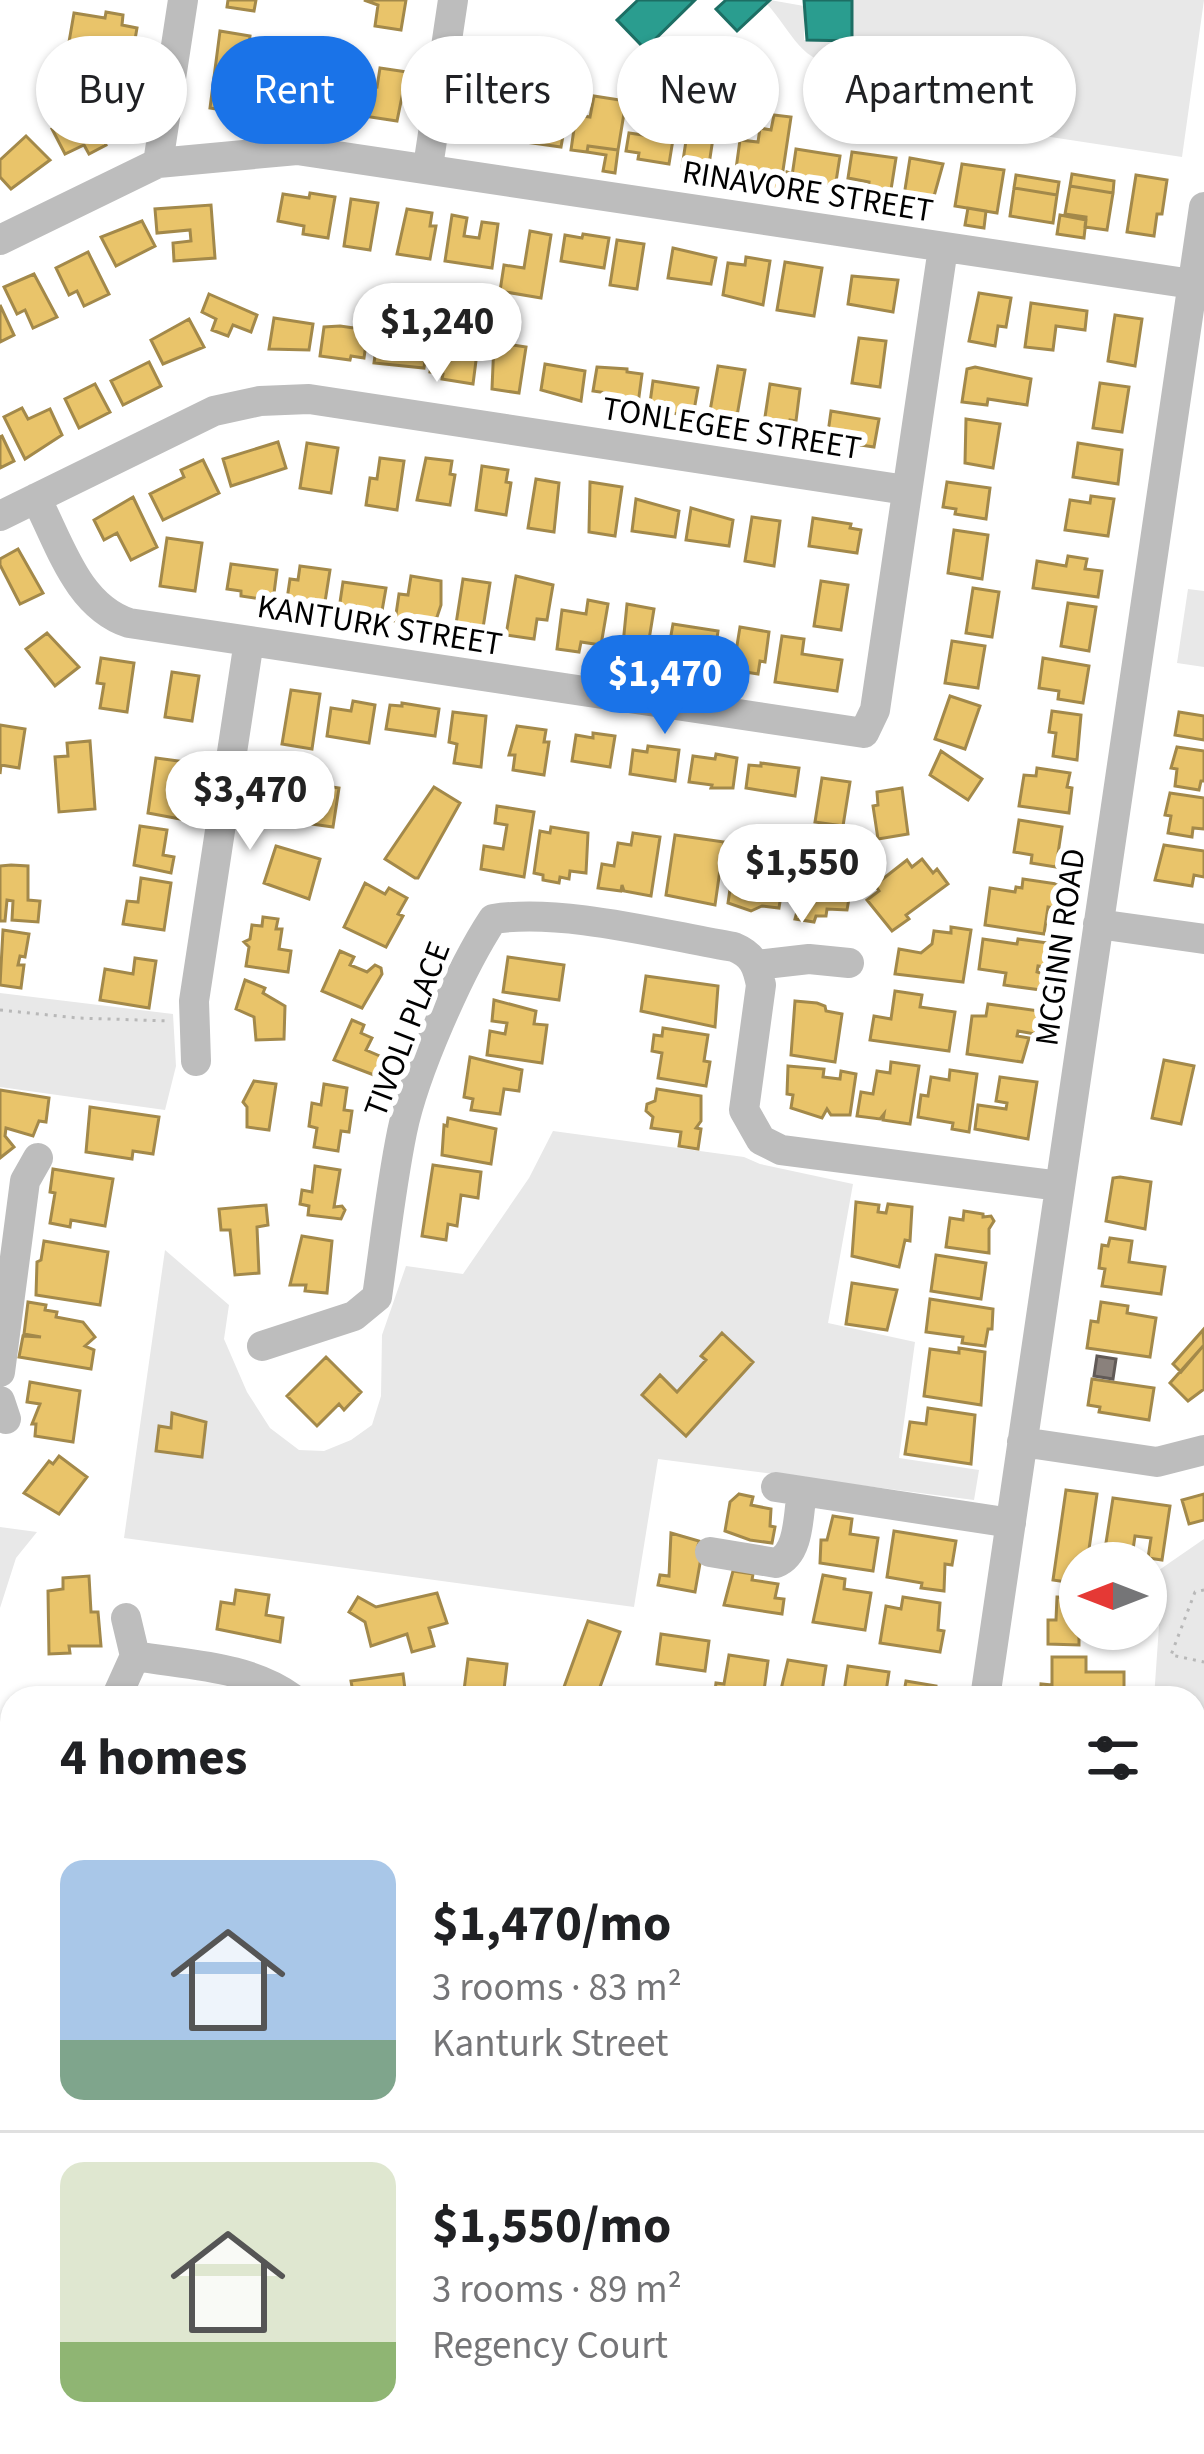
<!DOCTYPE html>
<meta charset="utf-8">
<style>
:root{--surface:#fff;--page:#f2f2f2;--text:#202124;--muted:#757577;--line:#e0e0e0;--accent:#1a73e8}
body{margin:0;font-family:"Source Sans 3",sans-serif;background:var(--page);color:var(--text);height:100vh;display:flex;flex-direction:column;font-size:45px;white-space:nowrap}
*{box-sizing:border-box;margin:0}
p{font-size:39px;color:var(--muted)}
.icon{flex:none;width:66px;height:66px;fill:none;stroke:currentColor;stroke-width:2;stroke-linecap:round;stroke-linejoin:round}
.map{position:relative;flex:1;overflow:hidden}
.drawer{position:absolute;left:0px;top:1686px;width:1206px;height:768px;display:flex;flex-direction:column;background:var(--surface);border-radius:36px 36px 0 0;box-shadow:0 3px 9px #0004}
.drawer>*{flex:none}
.guide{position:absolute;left:36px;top:36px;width:1134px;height:108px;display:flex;gap:24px}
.needle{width:78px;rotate:270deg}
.fabs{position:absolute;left:1059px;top:1542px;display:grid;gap:24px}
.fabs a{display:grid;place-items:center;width:108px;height:108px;border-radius:50%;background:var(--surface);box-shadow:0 3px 9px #0004;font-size:60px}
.price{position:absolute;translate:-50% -102px;padding:0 27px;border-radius:42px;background:#fff;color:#222;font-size:39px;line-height:78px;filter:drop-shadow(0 3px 6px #0008)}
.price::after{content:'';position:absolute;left:50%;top:72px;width:36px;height:27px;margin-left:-18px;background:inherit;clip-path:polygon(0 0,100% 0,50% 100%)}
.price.current{background:var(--accent);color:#fff}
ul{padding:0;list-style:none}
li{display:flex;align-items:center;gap:36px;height:300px;padding:0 60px}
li+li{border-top:3px solid var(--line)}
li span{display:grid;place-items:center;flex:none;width:336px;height:240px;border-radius:24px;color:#555}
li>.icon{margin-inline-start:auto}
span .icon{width:144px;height:144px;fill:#fffc;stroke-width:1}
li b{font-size:51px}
h2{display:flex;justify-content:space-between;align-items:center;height:144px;padding:0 60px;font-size:51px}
.chip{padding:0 42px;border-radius:54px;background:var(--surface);box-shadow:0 3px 9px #0004;font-size:42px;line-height:108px}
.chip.current{background:var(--accent);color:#fff}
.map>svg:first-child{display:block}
.green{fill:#e8e8e8}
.homes{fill:#e9c46a;stroke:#a3894a;stroke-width:3}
.schools{fill:#2a9d8f;stroke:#1d6e64;stroke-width:3}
.industry{fill:#8a817c;stroke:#615a57;stroke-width:3}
.building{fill:#dcdcdc;stroke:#c4c4c4;stroke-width:3}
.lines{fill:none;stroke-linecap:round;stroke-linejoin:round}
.path{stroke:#b8b8b8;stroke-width:3;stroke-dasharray:3 6;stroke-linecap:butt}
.minor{stroke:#bdbdbd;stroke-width:30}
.labels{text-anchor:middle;stroke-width:12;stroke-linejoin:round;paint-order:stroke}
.street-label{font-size:33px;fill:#000;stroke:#fff}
</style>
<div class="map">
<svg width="1204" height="2454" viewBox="0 0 1204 2454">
<rect width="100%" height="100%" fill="#fff"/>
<path class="green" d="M770 0 804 6V40L851 41 852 0H1204L1182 157 898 114C889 73 870 91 847 65 800 66 794 33 766 3Z
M1188 589 1204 591V667L1177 663Z
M0 993 173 1014 176 1066 165 1110 0 1087Z
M553 1131 744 1157 760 1164 853 1184 828 1323 915 1342 899 1458 979 1470 974 1500 658 1459 634 1607 124 1538 165 1250 229 1305 224 1339 247 1392 270 1428 299 1450 324 1451 351 1440 372 1425 381 1396 382 1335 406 1266 463 1274 529 1178Z
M0 1527 37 1532 16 1558 0 1608Z
M1204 1539V1917L1194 1906V1698H1154L1159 1626 1146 1579Z
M2 2042 12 2043V2442H849L852 2454H0Z"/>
<path class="homes" d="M228 0H256L254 11 227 7Z
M364 0H406L401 30 375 26 378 5Z
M106 12 123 15 122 25 137 28 133 51 69 42 74 13 105 18Z
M220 31 250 36 241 113 210 108Z
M91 53 131 59 124 103 97 99 100 81 87 79Z
M269 63 301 67 295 111 254 105 258 79 267 80Z
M314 67 331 70 330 80 352 84 348 114 308 108Z
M380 68 407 72 397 121 364 116 369 86 377 87Z
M483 77 511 82 510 91 482 87Z
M479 86 512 91 504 141 472 136Z
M594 96 626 101 618 150 588 146 587 152 571 150 576 115 590 117Z
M526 100 544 103 542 116 524 113Z
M691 108 717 112 708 171 682 167Z
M90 111 106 145 89 154 84 145 65 154 52 129Z
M522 113 566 119 561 147 518 141Z
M774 115 791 117 782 177 736 169 740 140 758 142 760 128 771 130Z
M646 116 676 121 669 164 638 159 639 153 626 151 629 133 643 135Z
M26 136 50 160 11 189 0 177V160Z
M588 146 618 150 615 173 603 171 606 155 587 152Z
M796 149 840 156 835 188 792 176Z
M852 152 896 158 890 196 868 192 869 182 848 178Z
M910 158 943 164 931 207 903 202Z
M962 164 1004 170 997 213 955 206Z
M787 172 805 178 803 194 784 191Z
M1072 174 1114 181 1113 193 1070 186Z
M769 175 786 177 783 195 766 192Z
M1016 175 1059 182 1057 195 1014 188Z
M1136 175 1167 180 1162 214H1157L1154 236 1127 232Z
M1070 186 1113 193 1107 230 1085 227 1086 217 1065 214Z
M1014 188 1057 195 1053 223 1010 216Z
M310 193 335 197 328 238 303 234 304 226 278 221 283 194 309 198Z
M351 199 378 203 370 250 344 246Z
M211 205 215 258 174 261 173 243 191 241 190 230 157 233 155 209Z
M968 208 986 211 984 228 965 225Z
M407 209 432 213 430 226H436L430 259 397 254Z
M452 215 467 218 464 236 479 238 482 222 498 224 492 268 445 261Z
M1060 215 1086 220 1084 238 1057 234Z
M142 221 155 246 116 266 101 237Z
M530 231 551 235 541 298 500 291 504 265 524 268Z
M583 234 609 238 604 268 561 261 565 235 582 238Z
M617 240 644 244 637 289 610 285Z
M673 248 716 258 711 284 668 278Z
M88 252 109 294 84 306 77 291 69 295 56 268Z
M746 257 770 261 763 305 723 295 728 263 745 265Z
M785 262 822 268 814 316 777 310Z
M34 274 57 317 33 328 25 310 17 314 4 287Z
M852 276 898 280 893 312 848 304Z
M979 293 1011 298 1006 327 998 326 995 346 969 341Z
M209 294 257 315 251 332 233 325 228 336 212 330 216 319 202 312Z
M1031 303 1087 311 1085 330 1056 326 1053 350 1025 347Z
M0 305 14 335 0 342Z
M1115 315 1142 319 1135 366 1108 361Z
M274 318 313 324 309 350 269 349Z
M189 319 204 347 163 364 151 340Z
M340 326 368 330 364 358 351 356 350 360 320 356 324 327Z
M378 334 423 341 427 345 424 368 374 363Z
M859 338 886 341 880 387 852 383Z
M494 342 526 347 519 393 492 389Z
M434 347 477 353 473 384 442 379 443 374 430 372Z
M149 362 161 386 123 405 111 381Z
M545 364 585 371 581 401 541 390Z
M718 366 745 370 737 416 710 411Z
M597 367 627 369V372L642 374 638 404 606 399 607 393 593 391Z
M975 367 1031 379 1027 405 988 399 987 405 962 402 967 369Z
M653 381 698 388 693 416 649 410Z
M1100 383 1129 387 1122 432 1093 428Z
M95 384 110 412 79 428 65 399Z
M770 384 800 389 796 421 790 420 788 433 763 430Z
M22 408 28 419 50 409 62 435 25 459 4 417Z
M831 411 879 419 874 447 827 440Z
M966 419 1000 424 993 468 965 463Z
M2 436 14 461 0 468V437Z
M278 442 286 468 231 486 223 459Z
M307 443 338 448 331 493 300 488Z
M1078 443 1122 450 1118 484 1073 477Z
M380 458 404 461 397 510 366 505 370 478 377 479Z
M426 458 452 461 450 474 455 475 450 505 417 500Z
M203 460 219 493 163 520 150 494 184 477 181 470Z
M482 466 508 470 506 482 511 483 506 515 476 510Z
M536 479 559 483 554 532 528 528Z
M590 482 622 487 615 536 589 532Z
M947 482 990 488 986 519 955 514 956 509 943 507Z
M1091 496 1114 499 1108 536 1065 530 1070 500 1090 503Z
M133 497 157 547 131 560 117 533 104 540 94 520Z
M636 499 679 511 675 537 632 531Z
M691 508 733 520 729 546 686 540Z
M752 517 780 521 774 566 745 561Z
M813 518 851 524 850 528 861 530 857 553 809 546Z
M954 530 988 535 982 579 948 573Z
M167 538 202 543 195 591 160 586Z
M18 549 43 593 20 604 0 565V559Z
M1068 556 1087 559 1085 569 1102 571 1098 597 1033 588 1037 561 1066 566Z
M231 564 277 570 273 601 241 596V591L227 589Z
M300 566 330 570 325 602 320 601 318 613 286 606 290 579 298 580Z
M411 576 441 581V605L434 626 395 621 399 594 408 595Z
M516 576 553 585 547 620 537 619 534 639 506 635Z
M463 579 490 583 483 628 456 624Z
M821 581 848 585 841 630 814 626Z
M343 582 386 588 382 611 339 609Z
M973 588 999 592 992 637 966 633Z
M588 600 608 604 601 645 581 642 579 652 557 649 562 610 586 614Z
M1068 603 1096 607 1089 651 1061 646Z
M627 604 654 609 646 658 622 654Z
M673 624 718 631 714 659 668 652Z
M740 627 769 632 765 662 760 661 758 674 733 670Z
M47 633 79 667 55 686 26 649Z
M782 636 804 639 802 654 842 660 837 691 775 682Z
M952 641 985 646 978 688 945 683Z
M101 658 134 663 127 712 100 708 104 684 97 683Z
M1043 658 1089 666 1083 703 1058 699 1059 691 1039 688Z
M172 672 199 676 192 721 165 717Z
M291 690 320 694 312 749 282 744Z
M950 696 980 706 965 749 935 739Z
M353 701 375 705 369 743 327 736 331 708 351 711Z
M402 703 439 709 435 736 386 729 390 705 402 706Z
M1052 711 1081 715 1077 760 1053 756 1056 733 1049 732Z
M453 712 486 716 481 767 454 763 457 744 449 742Z
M1179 712 1204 716V740L1175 735Z
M0 725 25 729 19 768 1 765 0 774Z
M517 726 546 730 544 742H549L544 775 513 770 515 755H509Z
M593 733 615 736 610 767 572 761 576 735 593 738Z
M90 741 95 809 59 812 55 757 68 756 67 743Z
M648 746 679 750 675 781 630 774 633 750 647 752Z
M1177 747 1204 751V781H1201L1199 790 1175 786 1177 769 1171 768Z
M941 751 982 779 968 800 930 775Z
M716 754 737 758 733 788H711L712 785 689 782 693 756 715 759Z
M156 758 186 762 180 819 148 813Z
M761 763 799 768 795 796 746 788 749 765 761 766Z
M1037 768 1070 773 1067 787 1072 788 1069 813 1019 806 1024 775 1036 776Z
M822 778 850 782 843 826 815 822Z
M278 779 339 788 333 827 269 818 272 798H267L276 790Z
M434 787 460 803 418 878H415L385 859Z
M902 788 908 834 878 839 873 806 878 805 877 792Z
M1170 793 1204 798V829L1193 828 1192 837 1168 833 1171 816 1165 815Z
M497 806 534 812 524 877 481 869 484 846 503 849 507 825 495 823Z
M1019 820 1062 827 1056 867 1031 863 1032 855 1014 852Z
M140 826 167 830 163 855 174 857 171 873 134 865Z
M551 827 588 833 586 873 570 871 569 879 560 877 559 883 543 880V875L534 873 540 831 550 833Z
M633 833 660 837 651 896 624 891 622 885 621 891 598 888 602 864 614 866 618 843 631 845Z
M675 835 724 842 715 905 666 895Z
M1164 845 1204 851V877L1194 875 1192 886 1155 880Z
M276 846 320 859 309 899 264 883Z
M822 848 857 853 847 910 827 909 826 916H816L814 922 795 919 804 885 816 887Z
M745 857 786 863 779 908 762 906 751 911 728 903 734 862 744 863Z
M922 859 933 873 937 869 948 884 906 915 909 919 892 931 867 900 879 891 875 885 907 860 912 867Z
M11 865 28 866V900L40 901 38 922 12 920 13 901 7 900 5 921H0V866Z
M141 878 171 883 164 930 123 924 127 901 138 902Z
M1023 879 1057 884 1054 908 1048 907 1044 934 985 925 990 888 1015 892 1016 887 1022 888Z
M365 883 385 894 389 888 407 898 398 914 403 916 386 947 344 927Z
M263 917 278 919 276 929H282L279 949 291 951 288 972 246 966 249 947 244 942 250 939 252 925 262 926Z
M951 927 971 930 963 982 895 974 899 949 921 953 932 944 934 931 951 933Z
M3 930 29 934 25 957 20 956 18 965H24L21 988 0 985Z
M983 939 1017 944 1018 939 1048 943 1045 967 1038 966 1037 972 1044 974 1041 990 1004 985 1006 973 979 969Z
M340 951 354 957 350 965 367 972 375 965 381 968 382 974 362 1008 322 991Z
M508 957 564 965 559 1000 503 992Z
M135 958 156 961 149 1008 100 1000 105 969 133 974Z
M646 976 718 986 715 1027 641 1011Z
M245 980 265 988 263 993 285 1006 284 1039 256 1040 254 1017 236 1009Z
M895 991 922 995 920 1007 955 1012 949 1051 870 1040 874 1016 891 1019Z
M494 1000 536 1011 534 1024 547 1025 542 1063 487 1055 490 1031 505 1034 507 1023 492 1021Z
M795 1001 817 1003 825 1006 826 1011 842 1014 835 1062 791 1055Z
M988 1004 1039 1011 1035 1034 1018 1031 1017 1036 1029 1038 1022 1062 967 1054 972 1016H986Z
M352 1020 364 1025 361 1033 372 1038 366 1050 382 1057 374 1075 334 1060Z
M663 1028 708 1035 704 1061 710 1062 706 1086 658 1078 662 1053 652 1051 654 1035 662 1036Z
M470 1057 522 1070 519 1091 504 1089 500 1114 471 1110 473 1099 464 1097Z
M1164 1060 1194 1066 1181 1124 1152 1118Z
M891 1062 919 1066 910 1124 883 1120 884 1114 880 1119 857 1116 861 1092 873 1094 877 1071 890 1073Z
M788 1066 824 1069 823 1077 840 1079 841 1071 856 1074 850 1115H831L827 1109 822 1118 791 1108 793 1095 787 1094Z
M950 1070 977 1074 969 1132 952 1129 953 1123 918 1117 921 1095 928 1096 931 1077 949 1080Z
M1000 1077 1037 1082 1028 1139 975 1129 978 1105 1006 1109 1007 1103 996 1101Z
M254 1081 276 1084 269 1130 247 1127V1107L243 1102Z
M324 1084 347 1088 344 1110 352 1111 349 1132 341 1131 338 1151 314 1147 317 1128 309 1126 312 1103 321 1105Z
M657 1089 701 1096V1121L696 1128 701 1129 698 1149 679 1146 681 1132 651 1128 653 1117 646 1111 647 1104 655 1101Z
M0 1090 49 1098 46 1122 39 1121 33 1136 6 1128 5 1136 14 1147 0 1158Z
M90 1107 159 1117 153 1154 133 1151 132 1159 86 1152Z
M448 1118 496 1129 491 1164 442 1155 444 1125 447 1126Z
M433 1165 481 1172 478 1198 461 1195 457 1226 448 1224 446 1240 422 1236Z
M315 1166 340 1170 334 1207 342 1206 345 1210 341 1219 308 1215 309 1206 300 1204 302 1190 312 1192Z
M53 1169 113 1179 105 1226 71 1220 70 1227 50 1223 55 1193 50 1192Z
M1120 1177 1151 1182 1145 1229 1106 1221 1113 1178Z
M856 1202 879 1205 878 1212 886 1213 888 1204 912 1207 910 1241 905 1240 899 1267 852 1256Z
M266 1205 268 1225 257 1227 259 1273 235 1275 230 1230H221L219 1209Z
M964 1211 983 1214V1217L991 1216 994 1221 989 1229V1253L946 1247 950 1218 963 1220Z
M302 1236 332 1241 327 1293 305 1291 306 1285H290Z
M1110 1238 1132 1241 1129 1262 1165 1267 1161 1294 1102 1286 1105 1269 1099 1268 1102 1245 1108 1246Z
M44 1241 108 1252 100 1305 36 1295 37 1262 41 1260Z
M936 1255 986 1263 981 1299 931 1291Z
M852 1283 897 1290 887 1330 846 1324Z
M930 1299 993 1309 992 1329H988L985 1346 962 1343 963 1337 926 1332Z
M28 1302 46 1305 45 1310 57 1312 56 1317 83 1322 95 1337 85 1346 94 1350 91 1369 19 1357 23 1336 41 1337 24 1334Z
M1101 1302 1128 1306 1127 1313 1156 1318 1150 1357 1087 1348 1091 1321 1098 1322Z
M1203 1330 1204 1345 1181 1372 1173 1364Z
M722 1333 753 1362 686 1436 642 1395 660 1375 677 1392 706 1360 701 1356Z
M1204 1345V1389L1188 1401 1170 1383Z
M959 1348 985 1352 981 1405 924 1396 930 1349 959 1353Z
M326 1357 361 1392 344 1410 339 1404 317 1426 287 1396Z
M1092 1379 1154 1388 1149 1420 1099 1412 1100 1407 1088 1405Z
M30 1382 80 1391 73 1442 35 1436 36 1424H32L40 1404 27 1402Z
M928 1408 975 1415 971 1464 905 1454 910 1422 926 1424Z
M172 1413 206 1422 202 1457 156 1451 159 1426 171 1428Z
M59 1456 87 1477 59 1514 24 1493 49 1461 53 1464Z
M1066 1490 1097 1494 1087 1563H1080V1584L1053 1580Z
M739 1494 753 1497 751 1505 771 1509 770 1526 775 1527 772 1543 750 1540 725 1531 730 1502Z
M1204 1494V1520L1189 1524 1182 1500Z
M1113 1498 1170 1506 1162 1560 1148 1558 1151 1538 1135 1536 1131 1563 1103 1562Z
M833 1516 852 1519 850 1534 878 1538 873 1571 820 1563 821 1540H827Z
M894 1531 956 1541 952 1565 945 1564 944 1591 921 1588 922 1583 887 1577Z
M671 1533 699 1541 697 1551 702 1552 695 1592 658 1585 660 1575 669 1576Z
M733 1571 753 1574 752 1580 778 1584 775 1598 784 1599 782 1614 724 1605Z
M823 1575 845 1579 844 1589 871 1593 865 1630 813 1622Z
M89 1576 91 1612H98L101 1646H69L70 1653 49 1654 48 1591 63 1589V1578Z
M236 1590 269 1595 266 1615 283 1618 280 1642 217 1629 221 1602 234 1604Z
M437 1593 447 1623 429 1628 434 1646 412 1652 407 1634 371 1646 365 1622 349 1612 358 1597 376 1607Z
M903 1597 940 1603 938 1630 944 1631 940 1652 880 1643 886 1606 901 1609Z
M1057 1597 1080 1598V1629H1123V1645H1102V1632H1079V1645L1048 1644V1620H1056Z
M588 1621 620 1632 600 1687 619 1693 617 1698H560Z
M661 1634 709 1641 705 1671 657 1664Z
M729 1655 768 1661 763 1698H714L716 1683 724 1684Z
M1052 1657H1086V1672H1124V1698H1040L1041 1684 1052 1685Z
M468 1659 507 1664 503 1698H463Z
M788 1660 826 1666 821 1698H779Z
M848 1666 889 1672 885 1698H843Z
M403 1674 406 1697 354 1698 351 1681Z
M906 1681 936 1686 935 1698H893L894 1691 904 1692Z
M0 1831 12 1839V1875L0 1869Z
M1195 1912 1204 1923V1998L1194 2007Z
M2 1968 12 1972V2000L0 1994Z
M1196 2076 1204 2080V2098L1195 2129Z
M947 2442H988L986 2454H935L936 2445 949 2447Z
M1077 2442H1120L1118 2454H1071Z"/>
<path class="schools" d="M638 0H695L645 49 617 20Z
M726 0H770L737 31 716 9Z
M804 0H852V41L807 40Z"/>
<path class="industry" d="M1097 1356 1116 1359 1113 1379 1094 1376Z"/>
<path class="building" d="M191 2442H212L211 2454 190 2453Z"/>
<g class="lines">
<path class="path" d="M0 1010 78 1018 169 1021
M1204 1590 1195 1592 1171 1655 1204 1662
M1204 1815V1850"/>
<path class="minor" d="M158 163 183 0
M428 167 453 0
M0 240 158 163 297 150 1192 284
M36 498C60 544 77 606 129 623L864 733 875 710 943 248
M0 516 214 411 260 401 309 399 906 490
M1098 924 1204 939
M757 965 809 959 849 963
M196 1061 194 1001 249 641
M262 1346 354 1316 377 1297C385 1242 391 1186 402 1132 414 1073 460 969 493 919 563 908 663 935 734 947 753 955 757 965 761 985L744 1110 761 1140 781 1150 1060 1186
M0 1372 25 1181 38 1158
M0 1401 6 1419
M1022 1442 1157 1462 1204 1450
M776 1487 1011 1523
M710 1552 776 1563C800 1554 798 1515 802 1491
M135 1656C187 1665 249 1666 292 1698
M116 1698 135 1656 126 1618
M985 1698 1204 207
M0 1938 12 1914
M1194 2318 1204 2256
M889 2442 890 2454
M1172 2454 1174 2442"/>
</g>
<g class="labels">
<g class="street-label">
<text transform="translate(808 190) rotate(9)" y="12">RINAVORE STREET</text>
<text transform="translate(732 427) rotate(9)" y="12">TONLEGEE STREET</text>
<text transform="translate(380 624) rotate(9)" y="12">KANTURK STREET</text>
<text transform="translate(1059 947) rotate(-82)" y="12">MCGINN ROAD</text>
<text transform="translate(406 1029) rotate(-69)" y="12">TIVOLI PLACE</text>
</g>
</g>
</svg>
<div class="fabs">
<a><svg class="needle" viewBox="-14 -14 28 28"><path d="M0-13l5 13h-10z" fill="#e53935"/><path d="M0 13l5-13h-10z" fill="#757577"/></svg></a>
</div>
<b class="price" style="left:437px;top:385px">$1,240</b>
<b class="price current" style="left:665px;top:737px">$1,470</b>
<b class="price" style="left:250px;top:853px">$3,470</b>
<b class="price" style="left:802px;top:926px">$1,550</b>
<div class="guide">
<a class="chip">Buy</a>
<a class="chip current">Rent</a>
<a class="chip">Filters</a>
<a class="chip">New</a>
<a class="chip">Apartment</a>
</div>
<section class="drawer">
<h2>4 homes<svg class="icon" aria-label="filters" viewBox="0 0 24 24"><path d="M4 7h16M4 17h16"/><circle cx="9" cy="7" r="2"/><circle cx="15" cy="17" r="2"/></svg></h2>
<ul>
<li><span style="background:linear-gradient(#a9c7e8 75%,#7fa58c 0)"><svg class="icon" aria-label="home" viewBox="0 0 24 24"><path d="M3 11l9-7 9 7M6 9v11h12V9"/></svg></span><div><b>$1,470/mo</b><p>3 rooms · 83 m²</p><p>Kanturk Street</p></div></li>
<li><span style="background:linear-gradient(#dfe7d0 75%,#8fb573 0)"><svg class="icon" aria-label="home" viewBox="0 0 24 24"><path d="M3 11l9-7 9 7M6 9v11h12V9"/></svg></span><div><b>$1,550/mo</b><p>3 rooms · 89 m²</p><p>Regency Court</p></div></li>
</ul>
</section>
</div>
